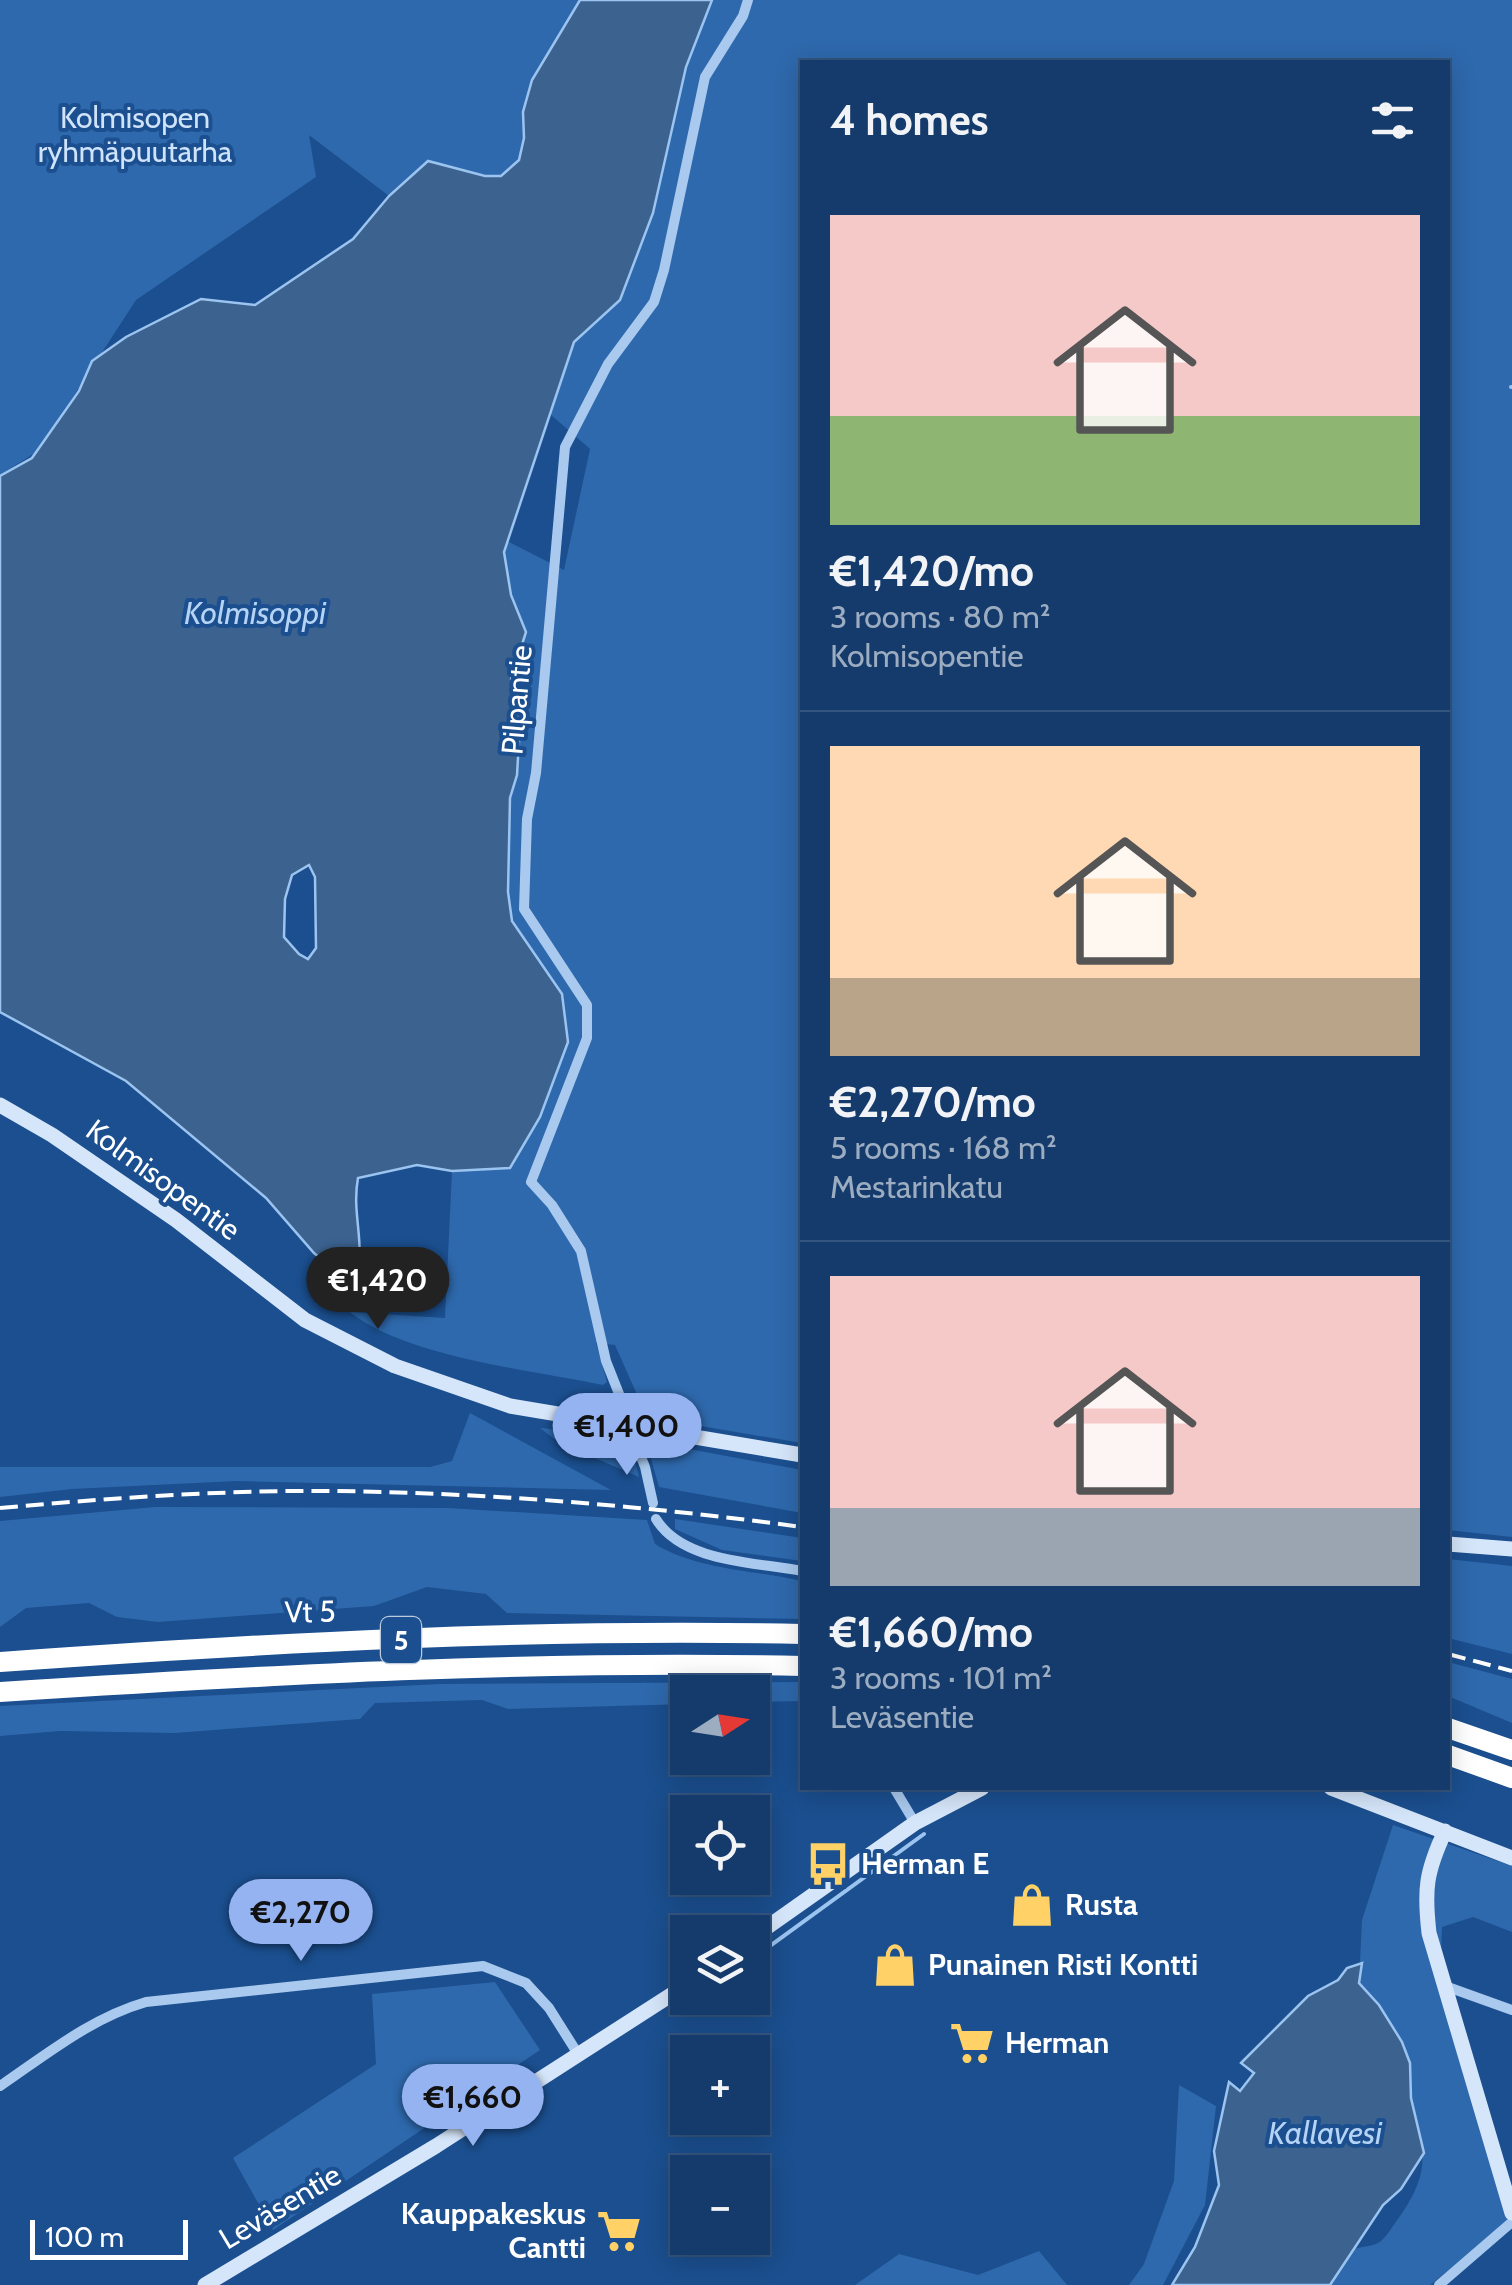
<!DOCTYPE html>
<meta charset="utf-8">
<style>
:root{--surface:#143b6b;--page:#214673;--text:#f1f3f6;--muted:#9dadc1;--line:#33557e;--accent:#95b2f1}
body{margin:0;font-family:Cabin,sans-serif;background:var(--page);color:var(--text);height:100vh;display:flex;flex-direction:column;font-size:38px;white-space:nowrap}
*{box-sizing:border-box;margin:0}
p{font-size:32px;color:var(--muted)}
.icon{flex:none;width:55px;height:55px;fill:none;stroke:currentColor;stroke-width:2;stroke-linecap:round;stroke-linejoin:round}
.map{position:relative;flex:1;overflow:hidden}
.sheet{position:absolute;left:800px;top:60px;width:650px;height:1730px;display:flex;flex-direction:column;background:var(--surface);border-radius:0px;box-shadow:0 5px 25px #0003,0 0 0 2px var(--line)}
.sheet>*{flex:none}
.needle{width:65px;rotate:78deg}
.buttons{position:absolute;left:670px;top:1675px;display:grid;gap:20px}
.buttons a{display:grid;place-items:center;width:100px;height:100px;border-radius:0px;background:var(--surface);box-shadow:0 5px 25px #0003,0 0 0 2px var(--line);font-size:50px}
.scale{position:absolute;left:30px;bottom:25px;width:158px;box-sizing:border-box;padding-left:10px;border:5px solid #fff;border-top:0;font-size:28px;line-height:35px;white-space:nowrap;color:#fff;-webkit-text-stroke:8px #1b4f8f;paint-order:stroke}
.price{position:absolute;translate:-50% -85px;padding:0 22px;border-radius:35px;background:var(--accent);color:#111;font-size:32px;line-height:65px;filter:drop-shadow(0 2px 5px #0008)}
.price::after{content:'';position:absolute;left:50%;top:60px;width:30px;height:22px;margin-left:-15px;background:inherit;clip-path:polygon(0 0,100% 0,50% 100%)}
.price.active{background:#222;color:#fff}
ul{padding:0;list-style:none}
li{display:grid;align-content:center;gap:20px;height:530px;padding:0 30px}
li+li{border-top:2px solid var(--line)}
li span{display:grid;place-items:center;height:310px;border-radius:0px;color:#555}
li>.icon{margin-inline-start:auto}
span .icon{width:180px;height:180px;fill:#fffc;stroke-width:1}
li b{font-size:42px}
h2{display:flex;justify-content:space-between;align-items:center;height:120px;padding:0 30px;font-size:42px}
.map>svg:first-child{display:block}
.green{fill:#2e69ad}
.water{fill:#3c6290;stroke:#9cc4f0;stroke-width:2.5;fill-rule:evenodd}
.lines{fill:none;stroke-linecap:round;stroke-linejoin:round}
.stream{stroke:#9cc4f0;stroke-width:4}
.street{stroke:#a9c9ee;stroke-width:10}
.secondary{stroke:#d6e6fa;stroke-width:15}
.highway{stroke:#fff;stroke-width:20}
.rail{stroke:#fff;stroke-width:4;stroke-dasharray:18 8;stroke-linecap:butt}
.labels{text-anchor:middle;stroke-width:8;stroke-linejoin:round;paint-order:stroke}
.shield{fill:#1b4f8f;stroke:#bbcadd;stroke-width:2.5}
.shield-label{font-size:28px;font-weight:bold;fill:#fff}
.park-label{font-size:30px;fill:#cfe3fa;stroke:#1b4f8f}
.street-label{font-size:30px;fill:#fff;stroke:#1b4f8f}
.poi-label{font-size:30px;font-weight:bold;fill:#fff;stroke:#1b4f8f;text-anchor:start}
.water-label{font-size:32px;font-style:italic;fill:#b5d3f5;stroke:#1b4f8f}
</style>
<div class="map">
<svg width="1512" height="2285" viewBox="0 0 1512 2285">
<rect width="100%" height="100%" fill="#1b4f8f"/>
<path class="green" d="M0 0H580L532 80 523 112 524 138 519 160 501 176H485L428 161 389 196 309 135 316 177 136 300 38 451 0 475Z
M666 0H1512V1537L1448 1530V62H802V1443L647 1417 615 1345 596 1343 607 1382 603 1385C531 1370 406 1357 350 1312L445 1318 452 1171 510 1167 562 994 511 921 508 892 510 798 517 775 520 724 511 680 526 632C515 605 498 570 507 541L564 570 590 449 550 414 574 342 620 300Z
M470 1413 611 1490 237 1481 72 1489 0 1497V1467H430L452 1461Z
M540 1428 629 1437 639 1477 560 1443Z
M646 1441 802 1470V1513L659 1487Z
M155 1507 448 1508 647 1520 655 1544C697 1570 755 1570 802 1581V1619L507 1613 486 1594 427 1587 374 1606 158 1622 117 1617 89 1603 26 1608 0 1627V1521Z
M675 1519 802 1538V1561L722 1550 675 1529Z
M1448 1559 1512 1566V1654L1448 1638Z
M1448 1662 1512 1679V1723L1448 1696Z
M802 1682V1701L753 1702 752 1692H688L687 1704 508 1709 482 1700 375 1703 360 1719 175 1733 60 1731 0 1736V1706L440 1684Z
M1393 1825 1512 1866V1932L1473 1917 1442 1927 1440 1989 1511 2220 1430 2285H1330L1352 2250C1360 2246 1374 2247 1381 2241 1388 2235 1394 2224 1400 2216 1432 2170 1424 2150 1412 2100 1408 2082 1411 2065 1403 2047 1393 2022 1374 2004 1359 1983L1362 1920Z
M495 1982 540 2050 273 2230 233 2158 376 2064 372 1994Z
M1179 2085 1216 2106 1205 2205 1163 2285H1129L1144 2264 1174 2181Z
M1039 2251 1067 2285H855L899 2254 978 2275Z"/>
<path class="water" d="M580 0H712L686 67 653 213 620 300 574 342 504 552 511 595 526 632 511 679 520 724 517 775 510 798 508 892 512 921 562 994 568 1042 540 1117 510 1168 452 1171 417 1165 358 1178C352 1210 363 1237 359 1270L339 1274 314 1253 266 1198 126 1081 0 1012V476L32 458 79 391 92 361 126 337 201 299 255 305 353 239 389 196 428 161 485 176H501L519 160 524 138 523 112 532 80ZM309 865 315 877 316 948 308 959 299 954 284 937 285 899 292 875Z
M1362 1963 1359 1983 1379 2005 1402 2042 1410 2063 1411 2098 1424 2153 1401 2189 1383 2205 1330 2285H1172L1195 2247 1219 2185 1214 2151 1229 2082 1240 2091 1254 2073 1241 2063 1308 1996 1338 1980 1347 1968Z"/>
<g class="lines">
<path class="stream" d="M1511 387H1512
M752 1959 924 1834
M679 2012 700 1998"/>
<path class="street" d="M627 1414 606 1361 581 1251 552 1205 531 1182 587 1038V1005L524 909 527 819 536 773 565 447 608 364 654 302 664 270 705 77 743 16 748 0
M635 1442 645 1467 653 1503
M656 1519C683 1563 757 1562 802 1571
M894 1788 915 1823
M1445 1986 1512 2010
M0 2086C47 2054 91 2018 146 2002L483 1966 526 1983 549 2008 578 2054
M1439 2285 1512 2222"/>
<path class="secondary" d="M0 1105 52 1135 176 1220 305 1320 395 1366 510 1406 802 1455
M1448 1544 1512 1549
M1331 1788 1512 1858
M1445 1831C1426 1872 1424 1889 1429 1933L1512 2213
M752 1938 915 1823 982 1788
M205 2285 436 2146 688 1984"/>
<path class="highway" d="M0 1662C267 1643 535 1628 802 1634
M0 1692C267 1675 535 1660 802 1666
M1448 1728 1512 1750
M1448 1755 1512 1778"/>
<path class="rail" d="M0 1508C110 1498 223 1490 334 1491 490 1493 647 1506 802 1527
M1448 1654 1512 1671"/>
</g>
<defs>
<g id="bus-bare" transform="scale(3.45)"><path d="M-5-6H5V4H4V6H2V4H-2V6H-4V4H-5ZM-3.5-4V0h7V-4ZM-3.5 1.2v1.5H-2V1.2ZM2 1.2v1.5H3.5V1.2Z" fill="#ffd166" stroke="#1b4f8f" stroke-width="2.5" paint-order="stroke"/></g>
<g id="shop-bare" transform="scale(3.45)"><path d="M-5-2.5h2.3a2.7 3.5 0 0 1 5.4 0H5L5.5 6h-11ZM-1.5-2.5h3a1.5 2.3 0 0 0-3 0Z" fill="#ffd166" stroke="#1b4f8f" stroke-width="2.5" paint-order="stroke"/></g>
<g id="supermarket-bare" transform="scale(3.45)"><path d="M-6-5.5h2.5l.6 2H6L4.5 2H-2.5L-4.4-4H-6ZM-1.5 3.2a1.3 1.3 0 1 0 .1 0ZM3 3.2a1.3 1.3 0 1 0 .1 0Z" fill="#ffd166" stroke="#1b4f8f" stroke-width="2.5" paint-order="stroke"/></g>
</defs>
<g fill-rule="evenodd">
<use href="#bus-bare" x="828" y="1864"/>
<use href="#shop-bare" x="1032" y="1905"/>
<use href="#shop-bare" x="895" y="1965"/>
<use href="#supermarket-bare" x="972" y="2043"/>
<use href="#supermarket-bare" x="619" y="2231"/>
</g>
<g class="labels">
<rect class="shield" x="381" y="1617" width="40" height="46" rx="8"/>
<g class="shield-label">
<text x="401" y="1650">5</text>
</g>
<g class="park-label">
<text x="135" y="128">Kolmisopen<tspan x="135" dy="34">ryhmäpuutarha</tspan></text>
</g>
<g class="street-label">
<text transform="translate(517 700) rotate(-85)" y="10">Pilpantie</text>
<text transform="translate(163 1180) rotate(36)" y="10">Kolmisopentie</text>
<text transform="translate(310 1612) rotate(-1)" y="10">Vt 5</text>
<text transform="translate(280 2207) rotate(-31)" y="10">Leväsentie</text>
</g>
<g class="poi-label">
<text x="861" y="1874">Herman E</text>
<text x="1065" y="1915">Rusta</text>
<text x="928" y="1975">Punainen Risti Kontti</text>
<text x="1005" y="2053">Herman</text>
<text x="586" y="2224" text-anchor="end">Kauppakeskus<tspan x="586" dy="34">Cantti</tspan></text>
</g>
<g class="water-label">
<text x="255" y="624">Kolmisoppi</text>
<text x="1325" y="2144">Kallavesi</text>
</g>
</g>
</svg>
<div class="buttons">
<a><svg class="needle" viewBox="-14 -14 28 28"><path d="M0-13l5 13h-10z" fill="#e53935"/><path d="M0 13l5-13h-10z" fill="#9dadc1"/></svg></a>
<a><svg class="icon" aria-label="locate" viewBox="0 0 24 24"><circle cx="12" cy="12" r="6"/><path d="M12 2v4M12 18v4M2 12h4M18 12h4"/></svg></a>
<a><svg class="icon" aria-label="layers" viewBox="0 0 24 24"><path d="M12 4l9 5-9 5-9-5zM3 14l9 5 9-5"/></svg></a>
<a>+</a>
<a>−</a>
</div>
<div class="scale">100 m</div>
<b class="price active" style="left:378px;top:1332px">€1,420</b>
<b class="price" style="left:627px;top:1478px">€1,400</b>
<b class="price" style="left:301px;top:1964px">€2,270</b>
<b class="price" style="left:473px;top:2149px">€1,660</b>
<section class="sheet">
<h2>4 homes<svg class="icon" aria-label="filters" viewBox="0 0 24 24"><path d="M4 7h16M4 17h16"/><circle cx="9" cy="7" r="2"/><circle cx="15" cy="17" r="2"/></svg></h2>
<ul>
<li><span style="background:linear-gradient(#f6c9c9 65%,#8fb573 0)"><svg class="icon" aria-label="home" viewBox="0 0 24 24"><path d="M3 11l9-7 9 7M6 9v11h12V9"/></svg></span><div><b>€1,420/mo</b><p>3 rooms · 80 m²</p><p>Kolmisopentie</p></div></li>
<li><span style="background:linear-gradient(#ffd9b3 75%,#b9a48a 0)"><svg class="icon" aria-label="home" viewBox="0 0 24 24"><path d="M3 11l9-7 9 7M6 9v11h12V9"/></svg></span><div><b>€2,270/mo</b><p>5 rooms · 168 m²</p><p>Mestarinkatu</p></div></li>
<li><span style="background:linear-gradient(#f6c9c9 75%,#9aa5b1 0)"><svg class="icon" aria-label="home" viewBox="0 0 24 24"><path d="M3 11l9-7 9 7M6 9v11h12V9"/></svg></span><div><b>€1,660/mo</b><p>3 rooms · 101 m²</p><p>Leväsentie</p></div></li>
</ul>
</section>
</div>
